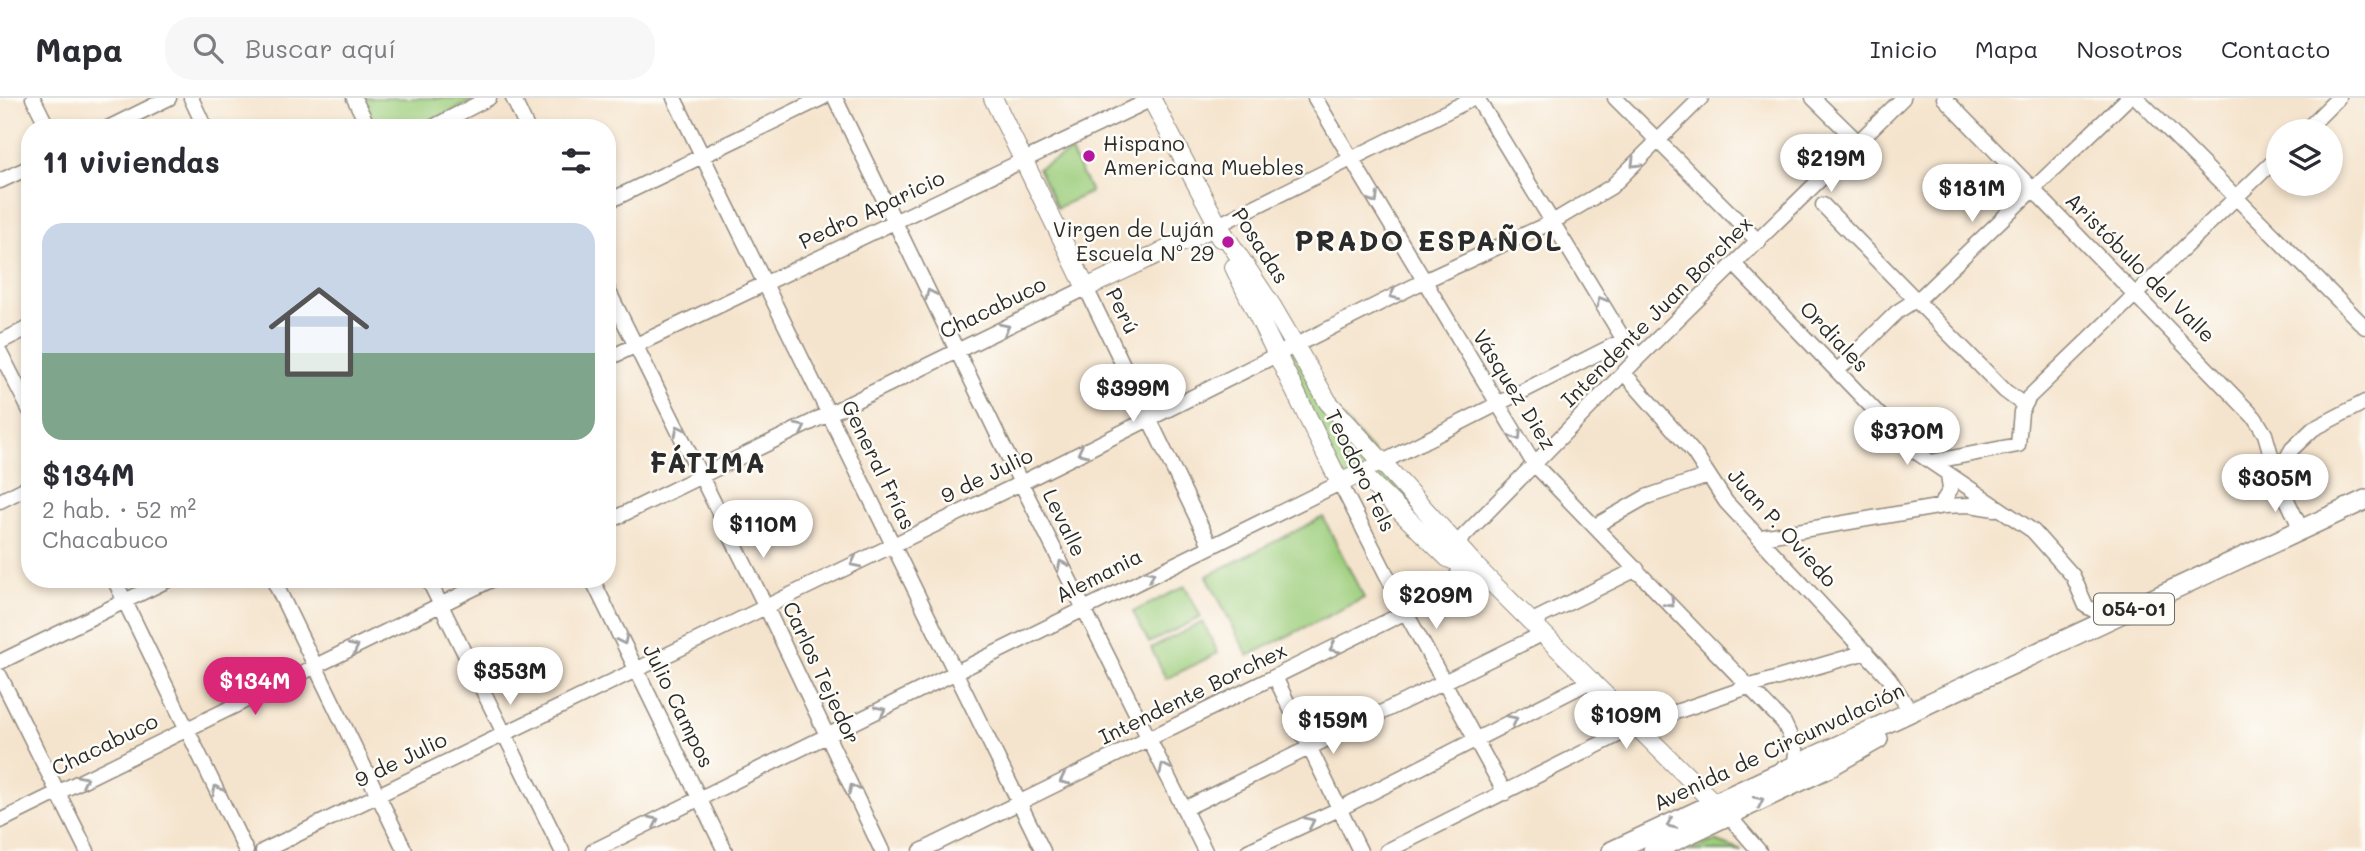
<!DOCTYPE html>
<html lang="es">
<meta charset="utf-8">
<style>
:root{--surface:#fff;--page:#f7f7f7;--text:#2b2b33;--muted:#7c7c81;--line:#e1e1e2;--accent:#db2777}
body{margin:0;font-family:Mali,sans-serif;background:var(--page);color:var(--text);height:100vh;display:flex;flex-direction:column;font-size:26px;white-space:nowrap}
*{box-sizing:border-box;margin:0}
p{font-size:23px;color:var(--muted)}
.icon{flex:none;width:38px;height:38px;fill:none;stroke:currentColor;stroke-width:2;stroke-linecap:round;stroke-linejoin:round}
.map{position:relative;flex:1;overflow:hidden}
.panel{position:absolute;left:21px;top:21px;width:595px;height:469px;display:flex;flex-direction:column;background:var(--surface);border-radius:28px;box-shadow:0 4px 10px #0003}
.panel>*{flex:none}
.controls{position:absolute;left:2266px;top:21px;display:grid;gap:14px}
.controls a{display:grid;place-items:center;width:77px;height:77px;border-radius:50%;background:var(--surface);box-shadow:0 4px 10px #0003;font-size:35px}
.price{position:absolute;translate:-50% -60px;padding:0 16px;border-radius:24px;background:#fff;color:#222;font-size:23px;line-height:46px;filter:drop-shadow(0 2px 4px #0008)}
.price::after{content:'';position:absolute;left:50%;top:42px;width:21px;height:16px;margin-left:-10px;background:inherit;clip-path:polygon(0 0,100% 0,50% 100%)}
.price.selected{background:var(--accent);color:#fff}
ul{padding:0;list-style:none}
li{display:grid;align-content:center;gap:14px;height:371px;padding:0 21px}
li+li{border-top:2px solid var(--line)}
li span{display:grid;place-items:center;height:217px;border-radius:21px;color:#555}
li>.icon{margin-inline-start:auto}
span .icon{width:126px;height:126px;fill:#fffc;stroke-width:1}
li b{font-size:30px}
h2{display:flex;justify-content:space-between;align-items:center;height:84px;padding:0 21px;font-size:30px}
header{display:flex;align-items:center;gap:42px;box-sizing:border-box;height:98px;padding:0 35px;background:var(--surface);border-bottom:2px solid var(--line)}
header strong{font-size:33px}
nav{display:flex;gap:38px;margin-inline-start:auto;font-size:24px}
.search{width:490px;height:63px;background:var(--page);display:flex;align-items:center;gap:18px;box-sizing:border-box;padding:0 24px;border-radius:28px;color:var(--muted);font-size:26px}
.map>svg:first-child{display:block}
.green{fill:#9dce7d;stroke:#647c54;stroke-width:2}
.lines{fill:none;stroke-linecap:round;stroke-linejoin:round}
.minor-casing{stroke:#90887c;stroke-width:17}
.major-casing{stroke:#90887c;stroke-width:20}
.highway-casing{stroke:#90887c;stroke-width:22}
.minor{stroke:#fff;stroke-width:14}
.major{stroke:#fff;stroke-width:18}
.highway{stroke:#fff;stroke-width:19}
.oneway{stroke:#a0a0a0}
.poi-dot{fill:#b5179e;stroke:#fdfcf7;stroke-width:2.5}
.labels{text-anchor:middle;stroke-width:5;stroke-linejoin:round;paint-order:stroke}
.shield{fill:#fdfcf7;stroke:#6a6a68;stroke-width:2}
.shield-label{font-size:19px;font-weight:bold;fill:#2b2b2b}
.poi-label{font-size:21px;fill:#2b2b2b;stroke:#fdfcf7;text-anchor:start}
.street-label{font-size:21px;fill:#2b2b2b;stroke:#fdfcf7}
.district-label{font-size:28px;font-weight:bold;letter-spacing:2px;fill:#2b2b2b;stroke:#fdfcf7}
</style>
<header>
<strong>Mapa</strong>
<div class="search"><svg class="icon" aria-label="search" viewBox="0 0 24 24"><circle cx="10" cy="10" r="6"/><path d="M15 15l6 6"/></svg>Buscar aquí</div>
<nav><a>Inicio</a><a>Mapa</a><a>Nosotros</a><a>Contacto</a></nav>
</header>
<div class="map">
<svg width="2365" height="753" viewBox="0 0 2365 753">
<rect width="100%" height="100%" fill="#fdfcf7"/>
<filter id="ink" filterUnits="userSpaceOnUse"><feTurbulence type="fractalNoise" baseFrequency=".0143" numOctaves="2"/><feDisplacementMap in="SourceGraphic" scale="14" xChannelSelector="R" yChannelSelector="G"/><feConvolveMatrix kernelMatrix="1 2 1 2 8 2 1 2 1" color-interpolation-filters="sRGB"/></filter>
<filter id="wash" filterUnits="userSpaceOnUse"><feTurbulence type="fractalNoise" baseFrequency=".00686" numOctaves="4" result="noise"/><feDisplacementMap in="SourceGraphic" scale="28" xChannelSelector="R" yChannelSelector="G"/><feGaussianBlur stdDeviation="1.57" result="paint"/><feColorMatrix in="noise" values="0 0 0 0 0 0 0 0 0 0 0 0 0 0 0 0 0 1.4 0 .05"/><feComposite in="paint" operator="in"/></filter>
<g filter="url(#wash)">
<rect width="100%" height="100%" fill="#f5e4cd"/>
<path class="green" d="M360 0H479L419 30H375Z
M1071 54 1091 94 1057 110 1038 70Z
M1231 148 1328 304 1456 446V465L1361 376 1340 385Z
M1323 419 1364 500 1248 558 1207 478Z
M1185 488 1201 519 1149 545 1133 514Z
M1203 524 1218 555 1166 581 1151 550Z
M1715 743 1742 753H1686Z"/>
</g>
<g filter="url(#ink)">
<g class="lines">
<g class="minor-casing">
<path id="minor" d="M33 0 48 30
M191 0 205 30
M354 0 369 30
M513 0 527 30
M674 0 1043 753
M835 0 1021 385 1205 753
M1315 0 1534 366 1784 625 1796 651 1795 668
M1477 0 1624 242 1639 259
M1615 0 1759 144
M1813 0 1858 44
M1944 0 2255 320 2265 336 2279 385 2301 431
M2137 0 2365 229
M108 30 169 0
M431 30 489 0
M2305 33 2338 0
M0 83 30 69
M607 104 822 0
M1823 107 2005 293 2024 307
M1214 129 1474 0
M1735 167 1913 352 2033 433 2073 478 2086 508 2111 522
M607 190 766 509 882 753
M0 244 30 229
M0 254 30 313
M607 261 1154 0
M1837 273 1897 214 1923 197 2128 0
M1624 275 1694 355 1726 404 1889 580 1910 613
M1931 364 2018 347 2021 314 2029 299 2278 59
M1361 375 1624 242
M2277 377 2292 351 2313 331 2365 304
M0 403 30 388
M1940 408 1950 392 1948 376
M607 424 1086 190 1210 447
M1595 428 1646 399 1708 378
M1762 439 1943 408 1970 407 1995 411
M114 481 246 753
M273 481 405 753
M428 481 562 753
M592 481 725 753
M1451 492 1459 473 1456 446 1639 259 1903 0
M1532 523 1637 471
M0 564 170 481
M0 578 87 753
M1275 579 1360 753
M1184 711 1544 535
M1729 718 1759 753
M0 723 493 481
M263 753 1021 385 1424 183 1554 123 1611 89 1701 0
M593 753 1340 385 1406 515 1505 695
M921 753 1483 476
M1248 753 1339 711 1593 582
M1387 753 1638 627 1751 588 1866 554"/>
</g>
<g class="major-casing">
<path id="major" d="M993 0 1086 190 1214 129 1220 140
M1151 0 1218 127 1272 208 1328 304 1483 476 1723 714
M1234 169 1340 385 1361 375 1448 460 1479 474"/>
</g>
<g class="highway-casing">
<path id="highway" d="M1612 753 2365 402
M1653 753 1824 672 1878 641"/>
</g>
<use href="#minor" class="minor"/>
<use href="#major" class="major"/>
<use href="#highway" class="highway"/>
</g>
<defs><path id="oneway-chevron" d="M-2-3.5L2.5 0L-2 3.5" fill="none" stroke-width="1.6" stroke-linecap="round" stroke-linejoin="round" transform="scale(1.75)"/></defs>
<g class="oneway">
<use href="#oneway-chevron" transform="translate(1635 65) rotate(135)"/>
<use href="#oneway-chevron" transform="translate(1374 101) rotate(59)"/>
<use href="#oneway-chevron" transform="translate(930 196) rotate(-116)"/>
<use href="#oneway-chevron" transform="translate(1394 197) rotate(154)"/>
<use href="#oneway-chevron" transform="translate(1601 203) rotate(-120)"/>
<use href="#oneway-chevron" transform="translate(1005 230) rotate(-26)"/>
<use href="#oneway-chevron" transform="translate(801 330) rotate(-26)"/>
<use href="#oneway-chevron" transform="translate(679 332) rotate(-117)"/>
<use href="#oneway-chevron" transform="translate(1517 338) rotate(58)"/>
<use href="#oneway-chevron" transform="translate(1082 354) rotate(153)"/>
<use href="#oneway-chevron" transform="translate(855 465) rotate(154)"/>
<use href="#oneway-chevron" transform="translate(1062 467) rotate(-116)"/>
<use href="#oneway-chevron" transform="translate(1150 477) rotate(-26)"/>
<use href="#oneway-chevron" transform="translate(1670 505) rotate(46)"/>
<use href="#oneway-chevron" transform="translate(623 542) rotate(64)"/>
<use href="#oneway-chevron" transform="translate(354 550) rotate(-26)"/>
<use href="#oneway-chevron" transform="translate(1334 550) rotate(154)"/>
<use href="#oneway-chevron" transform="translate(881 613) rotate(-26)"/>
<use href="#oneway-chevron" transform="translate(1513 622) rotate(-27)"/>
<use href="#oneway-chevron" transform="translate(1164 670) rotate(-116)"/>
<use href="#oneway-chevron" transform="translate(83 682) rotate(-26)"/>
<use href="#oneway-chevron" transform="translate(1064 682) rotate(154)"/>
<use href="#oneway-chevron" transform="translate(853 691) rotate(-116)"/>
<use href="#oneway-chevron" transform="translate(217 692) rotate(-116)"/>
<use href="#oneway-chevron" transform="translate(1759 703) rotate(-26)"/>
<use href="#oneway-chevron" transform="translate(654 723) rotate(-26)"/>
<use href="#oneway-chevron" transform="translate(1310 724) rotate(-25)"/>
<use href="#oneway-chevron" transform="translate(1671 726) rotate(155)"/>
</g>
</g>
<g class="poi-dot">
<circle cx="1089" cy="58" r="7"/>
<circle cx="1228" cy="144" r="7"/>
</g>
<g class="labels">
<rect class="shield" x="2094" y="495.5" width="80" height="31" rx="5"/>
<g class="shield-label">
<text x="2134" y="518">054-01</text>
</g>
<g class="poi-label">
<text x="1103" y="53">Hispano<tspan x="1103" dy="24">Americana Muebles</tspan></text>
<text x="1214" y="139" text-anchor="end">Virgen de Luján<tspan x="1214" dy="24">Escuela Nº 29</tspan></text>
</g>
<g class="street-label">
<text transform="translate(872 112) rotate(-25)" y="7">Pedro Aparicio</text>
<text transform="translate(1260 148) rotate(57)" y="7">Posadas</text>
<text transform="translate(2140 170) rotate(45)" y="7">Aristóbulo del Valle</text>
<text transform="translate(993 210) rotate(-26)" y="7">Chacabuco</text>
<text transform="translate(1122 213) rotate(64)" y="7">Perú</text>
<text transform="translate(1657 214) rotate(-45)" y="7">Intendente Juan Borchex</text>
<text transform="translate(1834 239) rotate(46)" y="7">Ordiales</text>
<text transform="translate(1514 292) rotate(58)" y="7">Vásquez Diez</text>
<text transform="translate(878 367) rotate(64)" y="7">General Frías</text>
<text transform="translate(1360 373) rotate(64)" y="7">Teodoro Fels</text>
<text transform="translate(987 378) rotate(-26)" y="7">9 de Julio</text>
<text transform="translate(1064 425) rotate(64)" y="7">Levalle</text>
<text transform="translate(1782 430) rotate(48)" y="7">Juan P. Oviedo</text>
<text transform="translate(1099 478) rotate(-27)" y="7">Alemania</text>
<text transform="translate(821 575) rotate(65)" y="7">Carlos Tejedor</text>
<text transform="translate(1193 596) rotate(-26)" y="7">Intendente Borchex</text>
<text transform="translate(678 608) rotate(64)" y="7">Julio Campos</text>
<text transform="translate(105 647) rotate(-26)" y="7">Chacabuco</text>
<text transform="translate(1779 649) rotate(-25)" y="7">Avenida de Circunvalación</text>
<text transform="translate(401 662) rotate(-26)" y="7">9 de Julio</text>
</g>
<g class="district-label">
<text x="1429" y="153">PRADO ESPAÑOL</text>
<text x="708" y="375">FÁTIMA</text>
</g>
</g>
</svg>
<div class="controls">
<a><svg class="icon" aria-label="layers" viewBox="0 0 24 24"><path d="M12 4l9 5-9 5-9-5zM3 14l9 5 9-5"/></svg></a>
</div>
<b class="price" style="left:1831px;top:96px">$219M</b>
<b class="price" style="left:1972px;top:126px">$181M</b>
<b class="price" style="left:1133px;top:326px">$399M</b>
<b class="price" style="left:1907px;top:369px">$370M</b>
<b class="price" style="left:2275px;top:416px">$305M</b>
<b class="price" style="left:763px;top:462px">$110M</b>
<b class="price" style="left:1436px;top:533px">$209M</b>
<b class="price" style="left:510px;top:609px">$353M</b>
<b class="price selected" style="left:255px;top:619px">$134M</b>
<b class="price" style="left:1626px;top:653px">$109M</b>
<b class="price" style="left:1333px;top:658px">$159M</b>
<section class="panel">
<h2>11 viviendas<svg class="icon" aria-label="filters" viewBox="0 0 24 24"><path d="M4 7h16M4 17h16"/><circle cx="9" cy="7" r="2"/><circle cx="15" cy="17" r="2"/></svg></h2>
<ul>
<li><span style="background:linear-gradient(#c9d6e8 60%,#7fa58c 0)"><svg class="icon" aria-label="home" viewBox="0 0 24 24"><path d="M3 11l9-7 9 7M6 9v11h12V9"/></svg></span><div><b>$134M</b><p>2 hab. · 52 m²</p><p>Chacabuco</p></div></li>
</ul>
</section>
</div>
